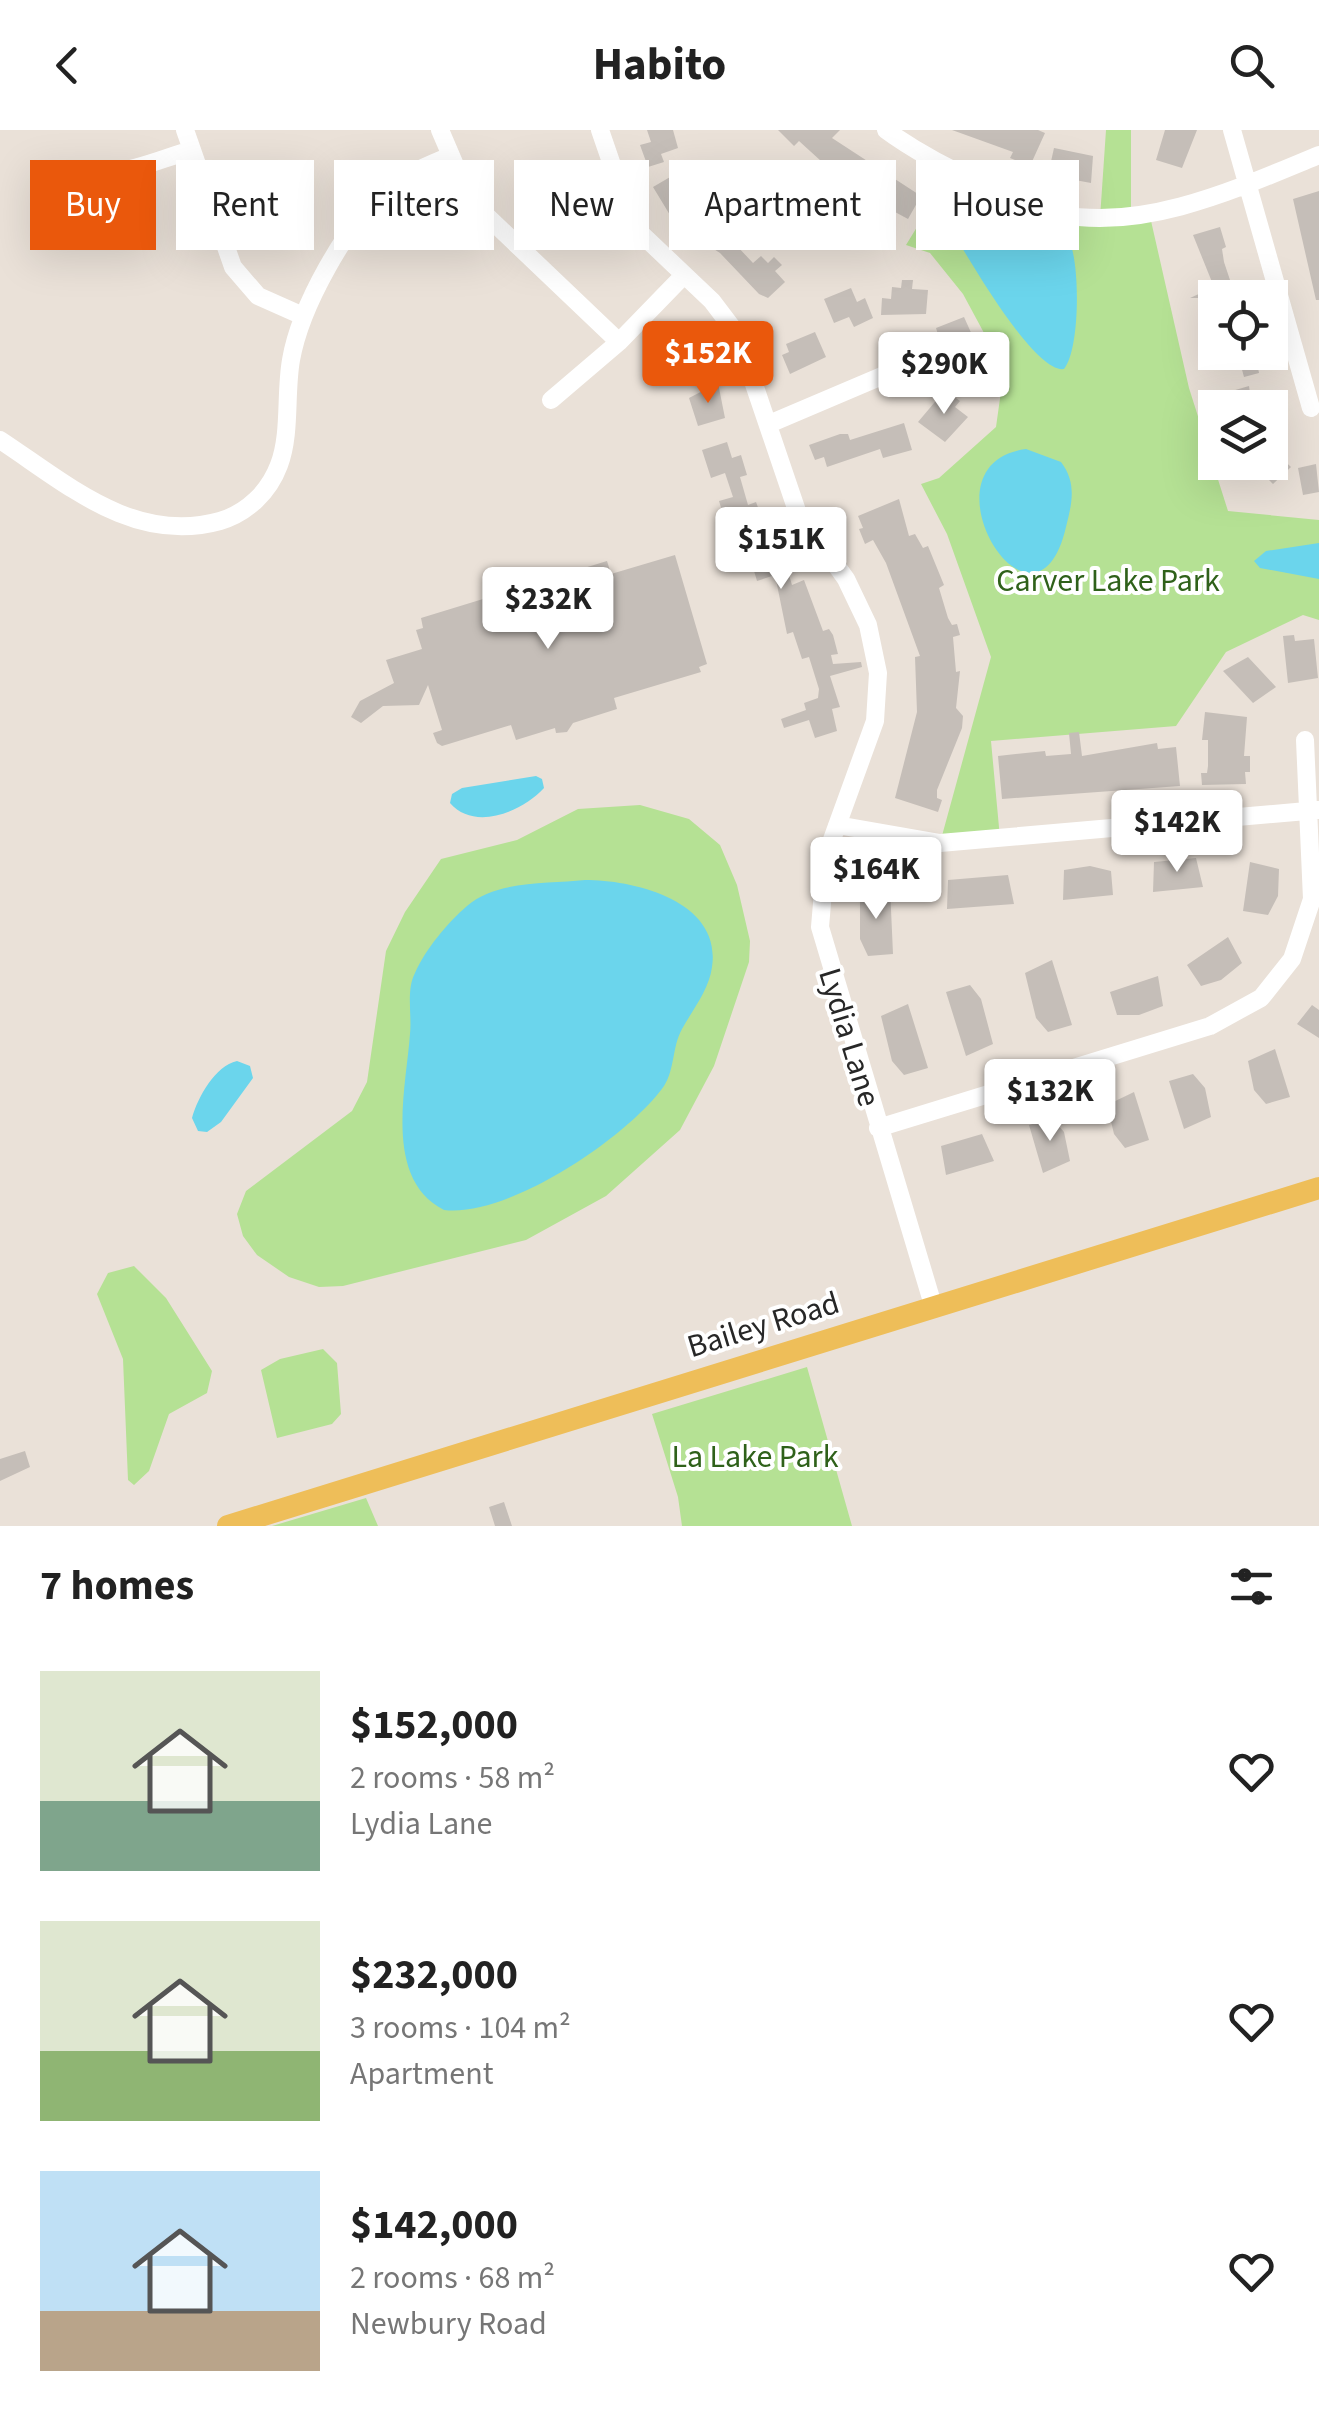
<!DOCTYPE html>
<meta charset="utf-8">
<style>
:root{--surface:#fff;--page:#f2f2f2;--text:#222;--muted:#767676;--accent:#ea580c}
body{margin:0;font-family:"Source Sans 3",sans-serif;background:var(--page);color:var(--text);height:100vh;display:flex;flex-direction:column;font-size:38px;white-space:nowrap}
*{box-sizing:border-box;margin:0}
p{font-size:32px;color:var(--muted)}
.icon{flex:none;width:55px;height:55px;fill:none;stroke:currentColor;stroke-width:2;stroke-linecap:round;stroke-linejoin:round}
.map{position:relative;height:1396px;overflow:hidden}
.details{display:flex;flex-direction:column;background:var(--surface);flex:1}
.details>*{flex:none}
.hud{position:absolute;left:30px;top:30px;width:1260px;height:90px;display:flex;gap:20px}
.buttons{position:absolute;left:1198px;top:150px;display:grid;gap:20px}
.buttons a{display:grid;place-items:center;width:90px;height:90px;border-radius:0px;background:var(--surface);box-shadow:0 10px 40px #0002;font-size:50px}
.price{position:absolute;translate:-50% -85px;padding:0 22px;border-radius:10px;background:#fff;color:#222;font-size:32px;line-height:65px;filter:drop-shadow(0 2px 5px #0008)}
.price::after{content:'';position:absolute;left:50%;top:60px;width:30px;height:22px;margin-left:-15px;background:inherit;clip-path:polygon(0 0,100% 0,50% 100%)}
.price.active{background:var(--accent);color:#fff}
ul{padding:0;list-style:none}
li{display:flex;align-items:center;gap:30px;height:250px;padding:0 40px}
li span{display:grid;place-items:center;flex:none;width:280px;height:200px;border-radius:0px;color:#555}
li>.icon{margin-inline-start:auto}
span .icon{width:120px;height:120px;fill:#fffc;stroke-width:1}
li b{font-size:42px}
h2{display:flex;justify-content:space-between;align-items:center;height:120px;padding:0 40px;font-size:42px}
.chip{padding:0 35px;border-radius:0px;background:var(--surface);box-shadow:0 10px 40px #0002;font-size:35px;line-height:90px}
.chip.active{background:var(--accent);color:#fff}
header{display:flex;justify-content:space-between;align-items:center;height:130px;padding:0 40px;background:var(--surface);font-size:45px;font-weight:700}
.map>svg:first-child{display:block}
.green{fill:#b5e194}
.water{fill:#6bd5ec}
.building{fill:#c5beb8}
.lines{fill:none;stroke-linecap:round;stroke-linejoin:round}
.minor{stroke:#fff;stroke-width:18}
.major{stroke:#eebe59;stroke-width:22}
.labels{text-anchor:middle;stroke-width:8;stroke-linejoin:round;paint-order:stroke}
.park-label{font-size:32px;fill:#2f611a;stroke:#fff}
.street-label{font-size:32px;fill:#272727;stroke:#fff}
</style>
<header><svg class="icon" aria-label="back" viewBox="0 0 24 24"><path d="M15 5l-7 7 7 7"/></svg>Habito<svg class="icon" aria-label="search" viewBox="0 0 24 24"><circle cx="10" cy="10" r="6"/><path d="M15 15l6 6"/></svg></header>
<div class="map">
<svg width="1319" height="1396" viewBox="0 0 1319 1396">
<rect width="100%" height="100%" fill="#eae1d8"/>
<path class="green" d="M1106 0H1131V85L1149 82 1189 258 1228 381 1319 390V490L1303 485 1226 522 1176 596 991 611 1000 708 940 713 991 527 947 404 921 354 939 348 996 297 1004 240 963 164 930 123 906 115 952 40 1023 72 1100 88Z
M640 675 689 689 720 715 737 755 750 811 749 832 714 936 680 1000 606 1066 526 1110 343 1156 319 1157 289 1147 257 1125 243 1106 237 1084 246 1061 352 981 367 952 386 821 405 782 441 729 517 710 578 679Z
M134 1136 166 1168 212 1241 207 1263 169 1284 149 1341 134 1355 128 1350 123 1229 97 1164 108 1143Z
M323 1219 337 1233 341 1284 332 1294 277 1308 261 1240 280 1229Z
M807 1237 852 1396H682L678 1367 652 1284Z
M366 1368 378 1396H272Z"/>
<path class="water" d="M959 73 1014 98 1061 106 1070 113C1080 136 1080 220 1064 239 1033 244 962 117 945 89L949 76Z
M1026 319 1061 332C1077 353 1072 373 1066 397 1035 530 914 334 1026 319Z
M1319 413V449L1260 438 1254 431 1266 421Z
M536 646 542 649 544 658C523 681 475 702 450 673L452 664 462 658Z
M585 750C635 750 722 771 712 837 709 860 693 879 682 899 672 917 675 939 664 956 628 1007 508 1088 444 1080 383 1049 406 959 410 904 412 885 406 860 415 843 425 820 448 792 467 776 496 750 549 754 585 750Z
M237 931 250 936 253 948 221 992 207 1002 198 1001 192 988C198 967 215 936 237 931Z"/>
<path class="building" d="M647 0H673L678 18 661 24 664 32 648 37 640 15 651 12Z
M778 0H840L832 8 921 66 908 89 882 75 889 63 865 50 855 62 799 11 794 16Z
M952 0H1038L1045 3 1030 36 1010 28 1013 22Z
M1165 0H1197L1182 38 1156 30Z
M1054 18 1093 26 1091 53 1048 45Z
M677 43 693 71 683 77 686 82 673 90 653 57Z
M1319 61V170H1316L1293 69Z
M704 90 713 99 722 90 742 108 736 115 753 133 761 126 768 133 774 127 782 135 775 141 785 152 768 168 759 164 720 123 709 116 706 120 691 104Z
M1220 97 1226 117 1222 119 1224 132 1236 168H1190L1214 157 1193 105Z
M902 150H913L912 159 928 160 926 184 881 185 882 168 891 169 892 157 901 158Z
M851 158 857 172 865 168 873 188 854 197 849 187 834 193 824 169Z
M964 187 982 227 949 240 936 198Z
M691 200 708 230 685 246 668 222Z
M815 202 826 227 790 244 782 225 789 222 786 214Z
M1223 222H1255L1259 243 1244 247 1241 236 1228 237Z
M718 253 725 288 698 296 689 268Z
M1249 256 1252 278H1229L1225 263Z
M945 260 960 271 955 277 968 287 945 312 918 292Z
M904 293 912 320 883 328 880 319 827 337 824 327 815 330 809 315 840 304H848L850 310Z
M727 312 732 328 741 325 747 345 740 347 748 375 756 372 776 427 783 425 792 455 804 450 823 501 829 499 833 505 838 524 831 525 833 534 861 532 862 537 830 546 840 577 832 579 837 601 815 608 809 590 784 598 781 589 806 580 804 573 818 568 819 559 809 527 802 529 793 502 787 504 776 450 772 446 757 451 749 424 740 427 728 400 719 371 733 367 725 343 711 348 702 320Z
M1270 317 1291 337 1273 354 1251 332H1270Z
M1316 334 1319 362 1303 365 1298 338Z
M899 369 909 406 915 404 923 418 928 416 944 455 939 458 948 488 952 495 957 494 960 505 953 507 956 542 960 541 956 578 963 586 962 598 937 660V668L942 670 938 682 895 668 917 582 915 527 920 526 886 433 873 410 865 414 859 399 863 398 858 386Z
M675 425 707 534 699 537 701 542 614 568 617 579 573 593 567 602 556 603 555 598 516 610 511 595 442 616 437 613 433 603 442 600 428 555 419 575 383 576 361 593 351 587 360 571 394 553 386 530 422 519 416 500 423 498 421 488 607 431 611 444Z
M1294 505 1295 511 1314 509 1318 548 1288 553 1283 506Z
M1248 527 1276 557 1253 573 1223 541Z
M1205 582 1247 587 1244 626H1250V642H1245L1246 654 1202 655 1201 643H1207L1208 636V610H1202Z
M1079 602 1082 626 1157 613 1158 619 1176 617 1180 656 1002 669 998 626 1045 621 1046 626 1071 624 1069 603Z
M1196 728 1203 757 1153 762 1154 732Z
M1250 732 1279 739 1278 766 1268 785 1243 781Z
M1090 736 1111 741 1113 765 1063 770 1064 740Z
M1008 745 1014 774 947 779 948 750Z
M890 757 893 824 868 826 860 809V766L865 767V759Z
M1228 807 1242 833 1221 850 1201 856 1187 835Z
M1052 830 1072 895 1048 902 1036 888 1025 843Z
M1158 846 1163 876 1139 885H1117L1110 862Z
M970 855 981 869 993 914 966 926 946 862Z
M908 874 928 938 904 945 892 931 881 886Z
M1312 875 1319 880V908L1297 894Z
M1275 919 1290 967 1266 974 1254 960 1248 931Z
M1193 944 1205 958 1211 987 1184 999 1169 951Z
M1134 962 1149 1010 1125 1018 1114 1004 1107 975Z
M1052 988 1064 1002 1070 1031 1043 1043 1029 995Z
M982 1004 994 1031 946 1045 941 1016Z
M25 1321 30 1337 0 1351V1329Z
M504 1372 512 1396H495L489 1377Z"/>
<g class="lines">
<path class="minor" d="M185 0 233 137 258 166 303 186
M440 0 470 70 619 212
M600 0 633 96 712 171 737 204 797 381 846 449 868 495 878 543 875 591 826 726 820 797 933 1175
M886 0C916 22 947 38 980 53 1006 64 1031 78 1059 84 1145 102 1241 57 1319 25
M1232 0 1311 278
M66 39C108 54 150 32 192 20
M551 270 619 212 684 145
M769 294 889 243
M0 310C67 354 134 415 220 391 247 383 269 362 279 335 291 303 285 264 291 230 300 178 346 93 388 59 406 44 427 36 448 27
M837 695 940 713 1318 680
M878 998 1210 896 1261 868 1292 829 1312 769 1305 610"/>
<path class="major" d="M228 1396 1319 1058"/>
</g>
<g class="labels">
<g class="park-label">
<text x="1108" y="461">Carver Lake Park</text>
<text x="755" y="1337">La Lake Park</text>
</g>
<g class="street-label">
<text transform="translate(850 907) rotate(73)" y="11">Lydia Lane</text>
<text transform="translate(763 1194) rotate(-17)" y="11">Bailey Road</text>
</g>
</g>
</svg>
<div class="buttons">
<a><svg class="icon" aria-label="locate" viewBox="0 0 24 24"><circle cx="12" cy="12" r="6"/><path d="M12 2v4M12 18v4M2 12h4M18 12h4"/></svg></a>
<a><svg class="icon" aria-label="layers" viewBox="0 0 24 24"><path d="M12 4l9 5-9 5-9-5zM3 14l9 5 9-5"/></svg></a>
</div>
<b class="price active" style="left:708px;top:276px">$152K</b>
<b class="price" style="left:944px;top:287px">$290K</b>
<b class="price" style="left:781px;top:462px">$151K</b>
<b class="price" style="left:548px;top:522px">$232K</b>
<b class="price" style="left:1177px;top:745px">$142K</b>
<b class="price" style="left:876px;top:792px">$164K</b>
<b class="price" style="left:1050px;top:1014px">$132K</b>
<div class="hud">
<a class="chip active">Buy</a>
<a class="chip">Rent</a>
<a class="chip">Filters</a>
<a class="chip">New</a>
<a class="chip">Apartment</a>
<a class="chip">House</a>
</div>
</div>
<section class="details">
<h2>7 homes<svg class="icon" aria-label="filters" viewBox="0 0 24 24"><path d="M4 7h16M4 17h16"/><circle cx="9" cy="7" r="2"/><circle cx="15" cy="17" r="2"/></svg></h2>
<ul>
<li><span style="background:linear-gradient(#dfe7d0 65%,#7fa58c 0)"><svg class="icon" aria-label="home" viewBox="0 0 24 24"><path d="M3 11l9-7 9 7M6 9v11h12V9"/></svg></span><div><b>$152,000</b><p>2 rooms · 58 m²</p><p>Lydia Lane</p></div><svg class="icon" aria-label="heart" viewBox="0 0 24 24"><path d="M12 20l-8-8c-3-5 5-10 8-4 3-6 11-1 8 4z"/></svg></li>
<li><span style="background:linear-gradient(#dfe7d0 65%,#8fb573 0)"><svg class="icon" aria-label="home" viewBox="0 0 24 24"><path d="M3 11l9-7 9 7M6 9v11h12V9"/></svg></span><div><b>$232,000</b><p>3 rooms · 104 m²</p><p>Apartment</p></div><svg class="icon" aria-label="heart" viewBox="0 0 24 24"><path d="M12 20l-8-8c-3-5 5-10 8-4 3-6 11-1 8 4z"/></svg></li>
<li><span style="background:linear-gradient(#bfe0f5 70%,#b9a48a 0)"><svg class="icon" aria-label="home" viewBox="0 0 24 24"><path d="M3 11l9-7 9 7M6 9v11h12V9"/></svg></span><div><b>$142,000</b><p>2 rooms · 68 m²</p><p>Newbury Road</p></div><svg class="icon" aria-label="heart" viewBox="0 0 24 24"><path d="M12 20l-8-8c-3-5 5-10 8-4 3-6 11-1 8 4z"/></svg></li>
</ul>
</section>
